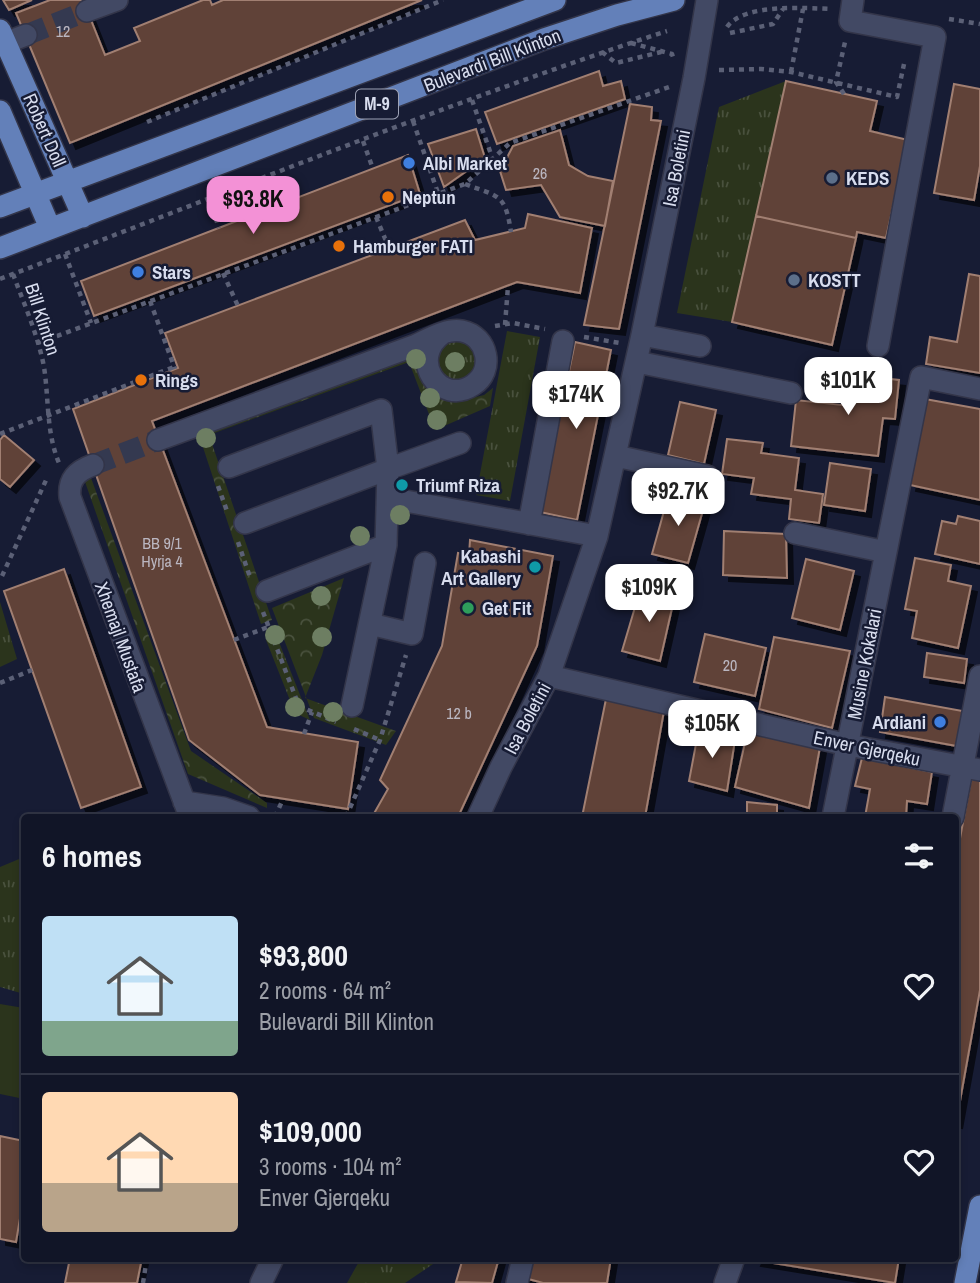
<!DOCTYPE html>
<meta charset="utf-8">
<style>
:root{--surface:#111527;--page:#1e2233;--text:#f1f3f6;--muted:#9c9fa7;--line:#303444;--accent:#f391d6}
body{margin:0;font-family:"Archivo Narrow",sans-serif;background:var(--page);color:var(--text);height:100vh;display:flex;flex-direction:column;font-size:26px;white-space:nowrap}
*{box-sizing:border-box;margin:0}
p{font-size:23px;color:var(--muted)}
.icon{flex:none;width:38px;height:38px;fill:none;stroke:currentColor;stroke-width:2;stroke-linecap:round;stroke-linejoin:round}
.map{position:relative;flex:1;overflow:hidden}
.sheet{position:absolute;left:21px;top:814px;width:938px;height:448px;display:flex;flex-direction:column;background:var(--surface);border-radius:7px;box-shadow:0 4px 10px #0003,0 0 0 2px var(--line)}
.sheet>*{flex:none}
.price{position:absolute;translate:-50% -60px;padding:0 16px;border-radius:14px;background:#fff;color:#222;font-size:23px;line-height:46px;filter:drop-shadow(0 2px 4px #0008)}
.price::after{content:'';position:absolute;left:50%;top:42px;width:21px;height:16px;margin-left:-10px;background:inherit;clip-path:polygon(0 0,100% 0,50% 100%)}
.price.active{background:var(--accent);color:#111}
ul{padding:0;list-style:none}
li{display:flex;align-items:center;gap:21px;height:175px;padding:0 21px}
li+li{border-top:2px solid var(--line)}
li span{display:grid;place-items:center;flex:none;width:196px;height:140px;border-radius:7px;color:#555}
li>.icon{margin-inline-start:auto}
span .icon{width:84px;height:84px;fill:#fffc;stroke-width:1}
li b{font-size:30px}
h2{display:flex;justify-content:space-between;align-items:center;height:84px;padding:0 21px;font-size:30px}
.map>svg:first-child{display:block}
.grass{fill:url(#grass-tufts)}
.park{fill:url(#park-crowns)}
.garden{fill:#2b341c}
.building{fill:#614337;stroke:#a17f72;stroke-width:2;filter:url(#shadow)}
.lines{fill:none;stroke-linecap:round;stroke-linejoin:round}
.minor-tunnel{stroke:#343950;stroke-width:21;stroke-dasharray:21 10;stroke-linecap:butt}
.minor-casing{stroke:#333549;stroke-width:24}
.major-casing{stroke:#333549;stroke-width:24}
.path{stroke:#5b6076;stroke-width:4.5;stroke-dasharray:5 5;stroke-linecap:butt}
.minor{stroke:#424964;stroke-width:21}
.major{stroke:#6380b9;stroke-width:21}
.tree{fill:#6d7e62}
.shop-dot{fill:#3f7fe0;stroke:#171c34;stroke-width:2.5}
.service-dot{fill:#5c6f8a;stroke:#171c34;stroke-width:2.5}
.food-dot{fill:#e8710a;stroke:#171c34;stroke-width:2.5}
.culture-dot{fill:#0f9aa8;stroke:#171c34;stroke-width:2.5}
.leisure-dot{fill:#2e9e5b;stroke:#171c34;stroke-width:2.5}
.labels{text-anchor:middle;stroke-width:5;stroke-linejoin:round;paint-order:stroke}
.number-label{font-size:16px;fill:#bab6c0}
.shield{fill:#171c34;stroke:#9ea3b6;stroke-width:2}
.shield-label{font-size:18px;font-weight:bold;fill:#d8ddee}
.street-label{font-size:19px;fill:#d8ddee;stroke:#171c34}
.poi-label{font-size:19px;font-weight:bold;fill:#d8ddee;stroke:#171c34;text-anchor:start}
</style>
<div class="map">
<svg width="980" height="1283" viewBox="0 0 980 1283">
<defs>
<pattern id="grass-tufts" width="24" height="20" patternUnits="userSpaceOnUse" patternTransform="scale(1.75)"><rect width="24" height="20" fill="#2b341c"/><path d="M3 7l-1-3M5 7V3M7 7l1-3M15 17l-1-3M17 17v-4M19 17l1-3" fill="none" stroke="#49513d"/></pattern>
<pattern id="park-crowns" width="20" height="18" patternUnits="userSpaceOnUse" patternTransform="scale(1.75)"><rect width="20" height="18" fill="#2b341c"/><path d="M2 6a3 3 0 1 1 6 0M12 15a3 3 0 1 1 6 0" fill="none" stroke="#49513d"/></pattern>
<filter id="shadow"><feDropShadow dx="6" dy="6" stdDeviation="0" flood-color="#0009"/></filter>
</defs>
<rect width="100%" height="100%" fill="#171c34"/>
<path class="grass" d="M786 81 732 322 677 313 719 107Z
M507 331 540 337 510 501 476 495Z
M461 336 479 354 472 378 448 383 432 356 436 345Z
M0 602 17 659 0 667Z
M277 637 310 720 295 713 266 640Z
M24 857V994L0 987V867Z
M361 1258H442L405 1283H347Z"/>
<path class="park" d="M416 345 464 400 484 395 493 388 490 406 435 430 409 362 209 435 272 620 261 624 198 432Z
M91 478 191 751 267 803V808L188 774 84 479Z
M344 578 322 655 305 698 396 731 386 745 314 718 272 608Z"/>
<path class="garden" d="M0 1004 24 1008V1099L0 1094Z"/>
<path class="building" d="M3 0H32L9 10Z
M50 0H83L105 55 140 41 134 28 203 0H210L212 5 223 0H422L70 143 16 13Z
M599 71 603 86 621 81 625 99 497 144 485 112Z
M786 81 877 101 870 131 908 140 886 238 857 232 856 238 756 216Z
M954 84 980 89V166L974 200 934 193Z
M630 104 652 107 651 120 661 121 619 329 584 325Z
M476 129 485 158 444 187 428 144Z
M560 130 569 165 588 176 613 181 605 226 560 217 541 185 506 190 500 171 513 146Z
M408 155 420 194 94 316 81 281Z
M528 214 592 228 580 293 517 282 152 421 267 727 358 742 348 809 260 795 189 740 73 409 178 368 165 333 465 220 475 240 525 228Z
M756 216 856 238 832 345 732 322Z
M969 274 980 276V373L926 364 930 337 957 342Z
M575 342 611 350 577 520 540 512Z
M845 374 899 380 895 419 883 418 878 456 791 446 796 400 842 405Z
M925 399 980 409V500L910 485Z
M680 402 716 410 704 464 668 455Z
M4 435 34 460 10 487 0 479V440Z
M727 439 763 443 761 453 799 458 795 490 823 494 819 523 789 519 791 499 751 494 754 478 722 474Z
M830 463 871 469 865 511 824 505Z
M669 493 705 503 688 563 652 554Z
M958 516 980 521V564L935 554 942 521 956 524Z
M724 531 786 534 787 578 723 575Z
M470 540 553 556 537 646 458 817H372L388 789 380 780 442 646 458 553 469 555Z
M915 558 951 565 948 581 971 586 958 648 912 638 917 611 905 609Z
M806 559 854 571 840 630 792 618Z
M64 569 141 787 81 808 4 591Z
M641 587 675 595 660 661 622 651Z
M705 634 766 648 755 696 694 682Z
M774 637 850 651 832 728 759 709Z
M927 653 967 659 964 683 924 677Z
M885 697 968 712 962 747 880 732Z
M606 699 664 711 645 817H582Z
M699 728 735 740 727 791 689 781Z
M748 729 820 747 809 808 735 787Z
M862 758 932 772 927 804 907 801 906 817H865L870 789 855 786Z
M971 779 980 780V990L956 1123V860Z
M747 802 777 805V817H747Z
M0 1136 24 1141V1195L16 1242 0 1239Z
M70 1258H142L137 1283H65Z
M463 1258H499L492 1283 456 1282Z
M525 1258H611L607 1283H543L521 1277Z
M756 1258H899L895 1283 755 1260Z"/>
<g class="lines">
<path class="minor-tunnel" d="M26 35 87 11
M93 465 158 440"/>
<g class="minor-casing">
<path id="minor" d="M853 0 850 21 935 37 878 346
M87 11 117 0
M0 45 26 35
M642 335 700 346
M637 362 791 393
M158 440 416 345C429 339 447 328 462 331 488 336 495 371 473 385 440 407 407 359 443 333
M616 456 707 476
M93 465C77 471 68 479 70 497L190 817
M229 467 381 410 388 469 460 443
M389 498 597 536
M245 523 388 469 386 545 352 706
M529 524 563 341
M795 533 886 552
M267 591 386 545
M370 624 412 634 425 563
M549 676 848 745 980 770
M184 802 223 808 249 817
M478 817 501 767 549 676 597 536 642 335 694 78 707 0
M833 817 921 377 980 389
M953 817 980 676
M261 1283 273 1258
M517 1283 523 1258
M725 1283 734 1258"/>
</g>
<g class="major-casing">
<path id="major" d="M0 30 83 217
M0 111 50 228
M0 207 555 0
M0 248 544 39 617 15 674 0
M965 1283 980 1206"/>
</g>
<path class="path" d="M949 19 980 24
M727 27C744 3 804 8 832 9
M730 33 773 24 783 9
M631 43 672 54 673 57
M602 52 616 63 661 52
M719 70 761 69 791 72 897 97 904 64
M791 72 803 9
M844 94 836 82 845 42
M472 100 492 157
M413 121 438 193
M147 122 443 0
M363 141 373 169
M465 184C499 197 505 193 511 232
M209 199 219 228
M376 217 389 248
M65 254 91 323
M223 273 238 306
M13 274C24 304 38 335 44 367 49 399 46 432 59 463
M0 279C221 195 441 105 667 31
M150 301 175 369
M505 325 508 286
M495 326 513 323 545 329
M584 337 620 343
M38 343 465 184 510 143 669 87
M0 434 174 367
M218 486 227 511
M238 542 250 577
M2 576 47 478
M263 612 299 706 336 722
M234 640 268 627
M0 683 32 670
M354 729 380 740
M304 734 312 712
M275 817 283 799
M346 817 380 740 406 655
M143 1283 147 1258"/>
<use href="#minor" class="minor"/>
<use href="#major" class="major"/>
</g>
<g class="tree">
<circle cx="416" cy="359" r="10"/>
<circle cx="455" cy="362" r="10"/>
<circle cx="430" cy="398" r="10"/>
<circle cx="437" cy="420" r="10"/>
<circle cx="206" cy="438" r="10"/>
<circle cx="400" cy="515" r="10"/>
<circle cx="360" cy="536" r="10"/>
<circle cx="321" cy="596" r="10"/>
<circle cx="275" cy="635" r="10"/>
<circle cx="322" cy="637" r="10"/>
<circle cx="295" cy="707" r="10"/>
<circle cx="333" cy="712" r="10"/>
</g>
<g class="shop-dot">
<circle cx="409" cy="163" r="7"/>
<circle cx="138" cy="272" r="7"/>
<circle cx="940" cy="722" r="7"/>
</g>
<g class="service-dot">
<circle cx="832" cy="178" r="7"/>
<circle cx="794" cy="280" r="7"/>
</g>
<g class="food-dot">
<circle cx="388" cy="197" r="7"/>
<circle cx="339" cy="246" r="7"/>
<circle cx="141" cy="380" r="7"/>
</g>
<g class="culture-dot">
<circle cx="402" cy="485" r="7"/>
<circle cx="535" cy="567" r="7"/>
</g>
<circle class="leisure-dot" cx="468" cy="608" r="7"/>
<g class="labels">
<g class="number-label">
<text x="63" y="37">12</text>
<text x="540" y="179">26</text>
<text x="162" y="549">BB 9/1<tspan x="162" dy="18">Hyrja 4</tspan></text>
<text x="730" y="671">20</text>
<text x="459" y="719">12 b</text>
</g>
<rect class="shield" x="356" y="89.5" width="42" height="29" rx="5"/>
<g class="shield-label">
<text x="377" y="110">M-9</text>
</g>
<g class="street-label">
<text transform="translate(492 60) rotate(-21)" y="7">Bulevardi Bill Klinton</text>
<text transform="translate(45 130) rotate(66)" y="7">Robert Doll</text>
<text transform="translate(676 168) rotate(-79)" y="7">Isa Boletini</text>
<text transform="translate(43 319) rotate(72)" y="7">Bill Klinton</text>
<text transform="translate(121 637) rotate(70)" y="7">Xhemajl Mustafa</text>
<text transform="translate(864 664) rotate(-79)" y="7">Musine Kokalari</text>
<text transform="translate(527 718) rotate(-62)" y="7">Isa Boletini</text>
<text transform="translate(867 748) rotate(12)" y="7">Enver Gjerqeku</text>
</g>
<g class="poi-label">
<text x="423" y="170">Albi Market</text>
<text x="846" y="185">KEDS</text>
<text x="402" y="204">Neptun</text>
<text x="353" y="253">Hamburger FATI</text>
<text x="152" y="279">Stars</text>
<text x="808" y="287">KOSTT</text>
<text x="155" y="387">Rings</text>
<text x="416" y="492">Triumf Riza</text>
<text x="521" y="563" text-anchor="end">Kabashi<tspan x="521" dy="22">Art Gallery</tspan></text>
<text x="482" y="615">Get Fit</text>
<text x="926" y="729" text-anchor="end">Ardiani</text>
</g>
</g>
</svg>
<b class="price active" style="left:253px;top:236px">$93.8K</b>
<b class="price" style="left:848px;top:417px">$101K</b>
<b class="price" style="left:576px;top:431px">$174K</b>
<b class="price" style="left:678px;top:528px">$92.7K</b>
<b class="price" style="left:649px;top:624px">$109K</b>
<b class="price" style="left:712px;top:760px">$105K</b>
<section class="sheet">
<h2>6 homes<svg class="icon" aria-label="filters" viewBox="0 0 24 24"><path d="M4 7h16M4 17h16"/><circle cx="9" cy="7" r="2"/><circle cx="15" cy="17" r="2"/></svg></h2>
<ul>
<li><span style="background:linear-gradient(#bfe0f5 75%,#7fa58c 0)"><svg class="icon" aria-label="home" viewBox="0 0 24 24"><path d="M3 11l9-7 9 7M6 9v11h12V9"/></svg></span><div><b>$93,800</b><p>2 rooms · 64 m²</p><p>Bulevardi Bill Klinton</p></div><svg class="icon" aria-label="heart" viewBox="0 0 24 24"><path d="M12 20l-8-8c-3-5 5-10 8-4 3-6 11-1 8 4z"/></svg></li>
<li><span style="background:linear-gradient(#ffd9b3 65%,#b9a48a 0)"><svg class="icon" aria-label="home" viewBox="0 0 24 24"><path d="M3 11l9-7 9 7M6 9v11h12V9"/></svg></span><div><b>$109,000</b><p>3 rooms · 104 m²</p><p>Enver Gjerqeku</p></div><svg class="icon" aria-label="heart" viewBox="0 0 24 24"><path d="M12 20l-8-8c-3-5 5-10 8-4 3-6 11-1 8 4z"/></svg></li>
</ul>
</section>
</div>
